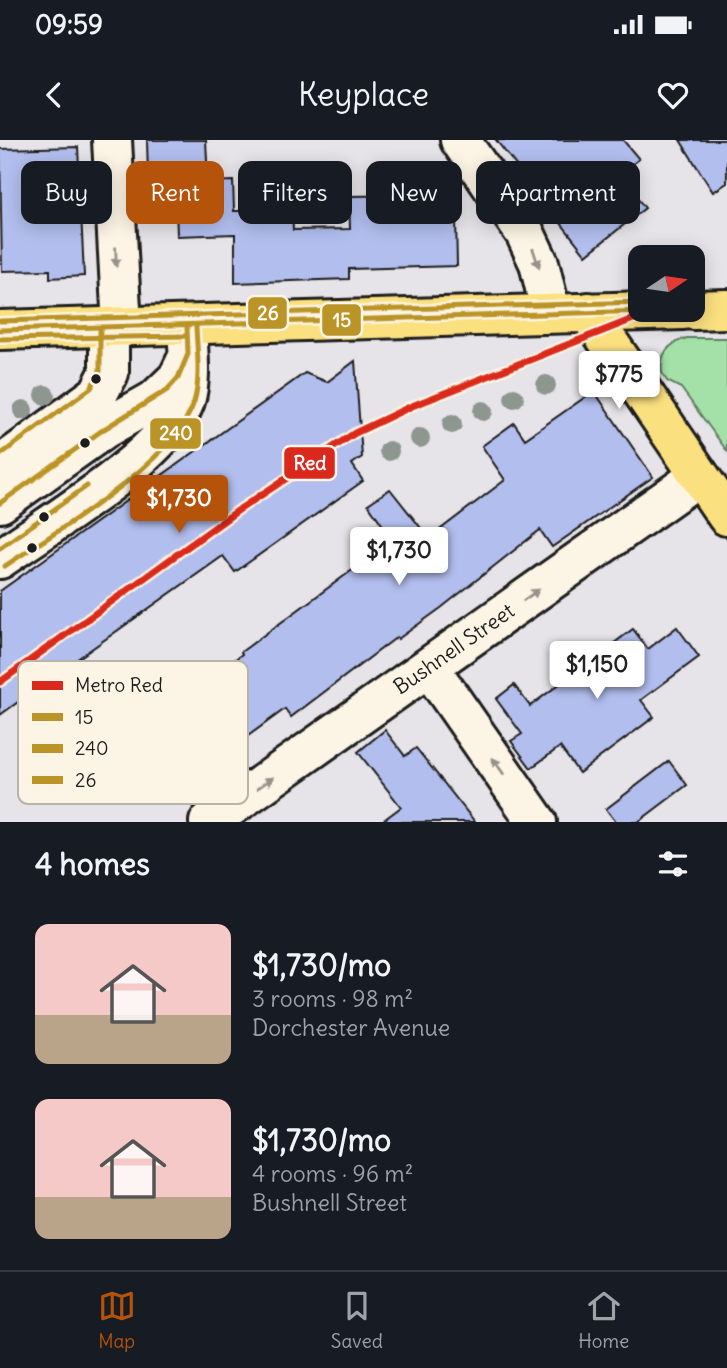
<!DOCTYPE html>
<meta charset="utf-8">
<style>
:root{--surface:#171b24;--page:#20242c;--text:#f1f3f6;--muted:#9ea1a6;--line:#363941;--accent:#b45309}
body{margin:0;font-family:Delius,sans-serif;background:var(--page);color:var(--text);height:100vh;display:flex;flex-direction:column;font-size:26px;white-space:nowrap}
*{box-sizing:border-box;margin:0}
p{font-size:23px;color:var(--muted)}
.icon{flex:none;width:38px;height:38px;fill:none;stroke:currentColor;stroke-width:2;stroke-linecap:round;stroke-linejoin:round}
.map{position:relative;height:682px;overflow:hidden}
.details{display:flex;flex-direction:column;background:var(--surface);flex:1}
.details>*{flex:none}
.guide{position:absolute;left:21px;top:21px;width:686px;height:63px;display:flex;gap:14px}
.needle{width:46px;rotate:77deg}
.buttons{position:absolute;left:628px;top:105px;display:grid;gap:14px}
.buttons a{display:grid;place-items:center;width:77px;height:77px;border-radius:14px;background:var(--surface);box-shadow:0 4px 18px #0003;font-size:35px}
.price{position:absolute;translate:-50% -60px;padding:0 16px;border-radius:7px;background:#fff;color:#222;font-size:23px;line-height:46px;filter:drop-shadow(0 2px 4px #0008)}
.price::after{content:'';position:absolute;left:50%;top:42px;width:21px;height:16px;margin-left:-10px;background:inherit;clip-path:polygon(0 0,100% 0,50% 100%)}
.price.selected{background:var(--accent);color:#fff}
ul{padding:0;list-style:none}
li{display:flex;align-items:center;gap:21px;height:175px;padding:0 35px}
li span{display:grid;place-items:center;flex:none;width:196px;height:140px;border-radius:14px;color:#555}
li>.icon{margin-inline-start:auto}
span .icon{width:84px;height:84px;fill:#fffc;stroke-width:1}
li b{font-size:30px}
h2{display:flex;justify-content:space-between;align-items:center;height:84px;padding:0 35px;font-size:30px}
.pill{padding:0 24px;border-radius:14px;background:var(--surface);box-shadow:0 4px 18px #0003;font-size:24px;line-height:63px}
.pill.selected{background:var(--accent);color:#fff}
.status{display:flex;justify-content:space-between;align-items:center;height:49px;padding:0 35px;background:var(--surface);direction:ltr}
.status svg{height:19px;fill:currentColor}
header{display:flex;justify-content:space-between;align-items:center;height:91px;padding:0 35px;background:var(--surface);font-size:32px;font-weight:600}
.tab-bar{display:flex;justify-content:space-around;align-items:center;height:98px;border-top:2px solid var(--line);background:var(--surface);font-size:19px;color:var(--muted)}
.tab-bar a{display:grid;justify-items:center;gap:4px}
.tab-bar .selected{color:var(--accent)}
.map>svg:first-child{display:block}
.green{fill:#a4e1a9;stroke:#607e62;stroke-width:2}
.building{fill:#b2beee;stroke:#1c1c1c;stroke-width:2}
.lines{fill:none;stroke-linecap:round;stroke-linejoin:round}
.minor-casing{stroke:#1c1c1c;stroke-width:44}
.major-casing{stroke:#1c1c1c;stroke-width:44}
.minor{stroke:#fcf5e5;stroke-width:38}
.major{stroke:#fbe080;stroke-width:38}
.bus-1-casing{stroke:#fcf5e5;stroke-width:10}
.bus-2-casing{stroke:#fcf5e5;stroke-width:10}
.bus-3-casing{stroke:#fcf5e5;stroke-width:10}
.bus-1{stroke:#bb9427;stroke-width:5}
.bus-2{stroke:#bb9427;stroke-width:5}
.bus-3{stroke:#bb9427;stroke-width:5}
.metro-1-casing{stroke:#fcf5e5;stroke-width:12}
.metro-1{stroke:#da291c;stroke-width:7}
.tree{fill:#8d968f}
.oneway{fill:#97938b}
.bus-dot{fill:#1c1c1c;stroke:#fcf5e5;stroke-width:2.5}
.labels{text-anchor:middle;stroke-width:6;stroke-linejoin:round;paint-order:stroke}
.street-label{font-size:21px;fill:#1c1c1c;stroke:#fcf5e5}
.key{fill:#fcf5e5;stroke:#b9b4a9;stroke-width:2}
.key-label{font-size:19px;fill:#1c1c1c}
.line-badge{stroke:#fcf5e5;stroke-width:2.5}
.badge-label{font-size:19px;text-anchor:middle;font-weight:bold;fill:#fff}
</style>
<div class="status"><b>09:59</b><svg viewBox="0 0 49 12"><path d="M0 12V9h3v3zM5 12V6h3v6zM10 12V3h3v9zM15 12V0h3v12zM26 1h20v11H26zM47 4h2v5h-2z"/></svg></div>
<header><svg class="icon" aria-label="back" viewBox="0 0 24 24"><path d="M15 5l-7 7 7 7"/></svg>Keyplace<svg class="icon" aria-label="heart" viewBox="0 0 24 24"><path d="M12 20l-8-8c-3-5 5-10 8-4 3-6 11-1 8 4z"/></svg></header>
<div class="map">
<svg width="727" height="682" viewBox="0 0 727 682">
<rect width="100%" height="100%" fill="#e6e4e8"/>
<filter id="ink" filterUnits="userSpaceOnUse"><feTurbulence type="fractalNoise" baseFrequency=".0143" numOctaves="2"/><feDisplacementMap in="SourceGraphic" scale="14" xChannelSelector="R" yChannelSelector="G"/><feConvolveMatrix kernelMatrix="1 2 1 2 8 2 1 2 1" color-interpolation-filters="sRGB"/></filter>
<g filter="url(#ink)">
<path class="green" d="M687 198H727V311L681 248 667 241 662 233C659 214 669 203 687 198Z"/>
<path class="building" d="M147 0H206L208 42 233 41 234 71H292L293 90 350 89 349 56 421 55V78L456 77 457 126 349 129V139L235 143V94L177 96 175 35H148Z
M496 0H623L639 19 619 35 645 68 586 115Z
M680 0H727V43L713 52Z
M78 7 84 136 50 138V130L2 131 0 9Z
M355 221 362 317 352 324 363 341 235 432 223 416 69 525 105 578 79 596 43 544 0 575V451L305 233 327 242Z
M594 251 653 337 552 407 540 390 441 468 398 499 397 497 291 577 285 569 159 661 122 613 173 574 170 569 242 514 241 512 393 400 368 364 390 349 429 398 505 340 482 306 514 283 525 299Z
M677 487 699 517 641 560 654 577 579 633 560 607 531 628 511 601 522 594 496 559 514 545 530 566 633 489 648 509Z
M385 590 405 616 416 608 475 682H381L401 667 358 612Z
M669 621 687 645 638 682H616L606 669Z"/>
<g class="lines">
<g class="minor-casing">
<path id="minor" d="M112 0 122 188
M460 0 525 93 539 123 551 173
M0 326 98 254 109 233V188
M0 363 104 289 155 260 178 238 187 219
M0 419C48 385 167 314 185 261 192 239 188 211 187 187
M429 527 537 682
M209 682 699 336"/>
</g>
<g class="major-casing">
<path id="major" d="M693 170 727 169
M588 172 727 376
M0 190 683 170"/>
</g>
<use href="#minor" class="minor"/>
<use href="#major" class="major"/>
<g class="bus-1-casing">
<path id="bus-1" d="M0 190 683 170
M0 363 104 289 167 250 178 238 188 214 187 187"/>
</g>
<g class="bus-2-casing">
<path id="bus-2" d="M0 199 187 196
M5 426C58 390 174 323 194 262 201 238 197 211 196 187"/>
</g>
<g class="bus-3-casing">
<path id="bus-3" d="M0 181 640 162
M0 315 91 248 100 231V188
M0 408 87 346"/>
</g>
<use href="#bus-1" class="bus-1"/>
<use href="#bus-2" class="bus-2"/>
<use href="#bus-3" class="bus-3"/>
<g class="metro-1-casing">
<path id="metro-1" d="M0 542 240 369 355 293 412 266 656 170"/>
</g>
<use href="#metro-1" class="metro-1"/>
</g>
<g class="tree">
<circle cx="546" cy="245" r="10"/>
<circle cx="45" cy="255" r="10"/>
<circle cx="514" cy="258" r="10"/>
<circle cx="23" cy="270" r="10"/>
<circle cx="483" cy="271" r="10"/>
<circle cx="452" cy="284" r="10"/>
<circle cx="420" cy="298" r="10"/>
<circle cx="389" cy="311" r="10"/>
</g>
<defs><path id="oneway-solid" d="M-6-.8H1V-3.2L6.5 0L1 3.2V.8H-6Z" transform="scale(1.75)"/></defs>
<g class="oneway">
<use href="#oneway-solid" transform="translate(116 117) rotate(88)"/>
<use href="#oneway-solid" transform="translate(536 118) rotate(71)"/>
<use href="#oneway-solid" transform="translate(531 455) rotate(-35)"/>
<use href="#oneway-solid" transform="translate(498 626) rotate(-125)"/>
<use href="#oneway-solid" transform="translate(265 643) rotate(-35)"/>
</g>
</g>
<g class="bus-dot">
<circle cx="96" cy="239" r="6"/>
<circle cx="85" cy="303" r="6"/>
<circle cx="44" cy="377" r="6"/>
<circle cx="32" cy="408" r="6"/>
</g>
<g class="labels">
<g class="street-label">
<text transform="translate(454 509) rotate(-35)" y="7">Bushnell Street</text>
</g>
</g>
<rect x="18" y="521" width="230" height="143" rx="10" class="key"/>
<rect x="32" y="541" width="31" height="9" fill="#da291c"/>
<rect x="32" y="573" width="31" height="8" fill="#bb9427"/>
<rect x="32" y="604" width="31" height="9" fill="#bb9427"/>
<rect x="32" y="636" width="31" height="8" fill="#bb9427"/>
<g class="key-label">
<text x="75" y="552">Metro Red</text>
<text x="75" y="584">15</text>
<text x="75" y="615">240</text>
<text x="75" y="647">26</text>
</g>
<g class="line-badge">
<rect x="247" y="156" width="41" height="34" rx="7" fill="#bb9427"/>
<rect x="321" y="163" width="41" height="34" rx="7" fill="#bb9427"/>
<rect x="149" y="277" width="53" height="33" rx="7" fill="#bb9427"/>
<rect x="283" y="306" width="53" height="34" rx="7" fill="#da291c"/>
</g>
<g class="badge-label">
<text x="268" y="180">26</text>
<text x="342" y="187">15</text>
<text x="176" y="300">240</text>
<text x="310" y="330">Red</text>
</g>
</svg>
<div class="buttons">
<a><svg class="needle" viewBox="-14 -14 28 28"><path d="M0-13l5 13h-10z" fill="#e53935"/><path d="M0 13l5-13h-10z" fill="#9ea1a6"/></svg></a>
</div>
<b class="price" style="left:619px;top:271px">$775</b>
<b class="price selected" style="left:179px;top:395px">$1,730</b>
<b class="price" style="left:399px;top:447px">$1,730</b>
<b class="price" style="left:597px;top:561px">$1,150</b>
<div class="guide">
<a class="pill">Buy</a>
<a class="pill selected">Rent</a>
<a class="pill">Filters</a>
<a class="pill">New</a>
<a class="pill">Apartment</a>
</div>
</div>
<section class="details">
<h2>4 homes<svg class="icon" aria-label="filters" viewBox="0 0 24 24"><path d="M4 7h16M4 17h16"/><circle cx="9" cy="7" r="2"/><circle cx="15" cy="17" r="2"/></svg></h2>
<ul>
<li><span style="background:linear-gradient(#f6c9c9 65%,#b9a48a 0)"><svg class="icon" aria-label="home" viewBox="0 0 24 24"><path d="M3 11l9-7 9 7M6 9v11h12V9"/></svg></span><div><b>$1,730/mo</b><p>3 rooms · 98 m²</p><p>Dorchester Avenue</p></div></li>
<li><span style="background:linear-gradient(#f6c9c9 70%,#b9a48a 0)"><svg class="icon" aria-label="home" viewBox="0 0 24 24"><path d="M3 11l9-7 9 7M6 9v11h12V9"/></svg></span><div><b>$1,730/mo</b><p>4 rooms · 96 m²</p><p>Bushnell Street</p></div></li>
</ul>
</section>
<nav class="tab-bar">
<a class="selected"><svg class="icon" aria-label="map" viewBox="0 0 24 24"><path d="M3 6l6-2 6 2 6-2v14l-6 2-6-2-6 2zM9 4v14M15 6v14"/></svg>Map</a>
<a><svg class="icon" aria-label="saved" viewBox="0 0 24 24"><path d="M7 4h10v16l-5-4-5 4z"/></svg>Saved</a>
<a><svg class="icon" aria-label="home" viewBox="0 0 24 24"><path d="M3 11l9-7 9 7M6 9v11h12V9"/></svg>Home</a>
</nav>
